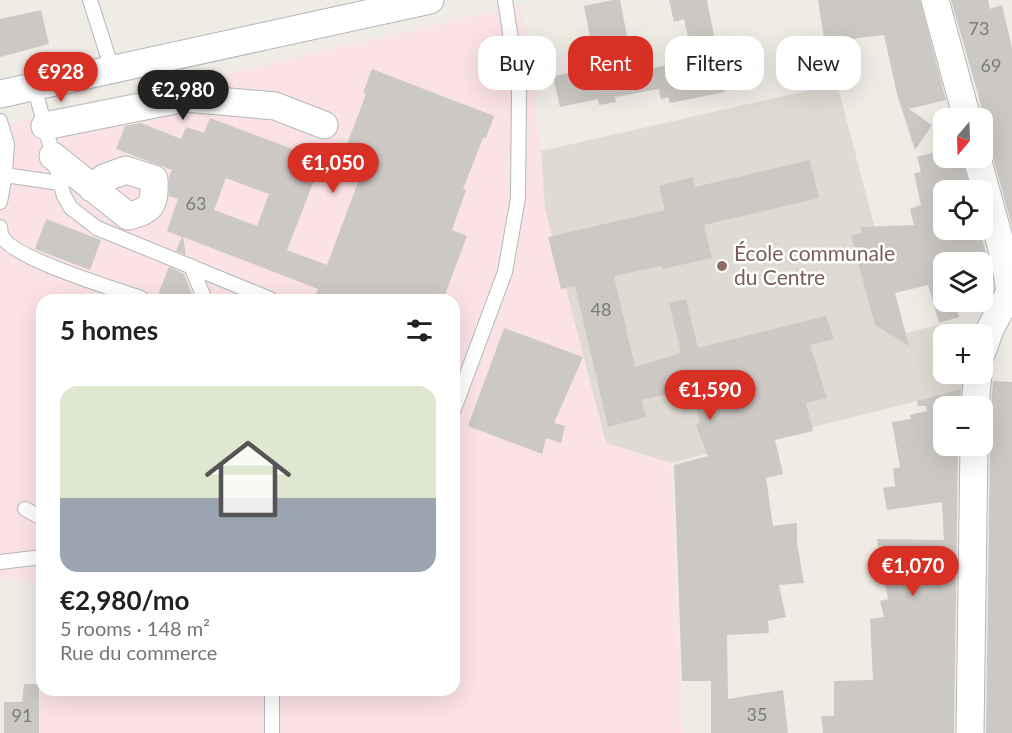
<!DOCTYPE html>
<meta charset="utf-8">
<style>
:root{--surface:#fff;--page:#f6f6f6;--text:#202124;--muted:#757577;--line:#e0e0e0;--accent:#d93025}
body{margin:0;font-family:Lato,sans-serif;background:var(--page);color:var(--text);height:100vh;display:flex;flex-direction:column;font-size:22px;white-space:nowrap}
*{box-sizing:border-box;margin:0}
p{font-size:20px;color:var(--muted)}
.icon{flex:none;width:33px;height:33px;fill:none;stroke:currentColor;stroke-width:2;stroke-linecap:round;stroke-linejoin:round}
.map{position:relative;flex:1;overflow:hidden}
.side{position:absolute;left:36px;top:294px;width:424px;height:402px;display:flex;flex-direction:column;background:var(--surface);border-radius:18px;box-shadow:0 6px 24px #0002}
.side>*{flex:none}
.top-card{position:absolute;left:478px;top:36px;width:442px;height:54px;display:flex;gap:12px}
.needle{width:39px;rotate:199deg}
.fabs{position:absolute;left:933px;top:108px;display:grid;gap:12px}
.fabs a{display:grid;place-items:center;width:60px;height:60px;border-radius:12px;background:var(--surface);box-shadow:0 6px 24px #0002;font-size:30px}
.price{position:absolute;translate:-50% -51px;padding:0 14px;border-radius:21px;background:var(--accent);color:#fff;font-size:20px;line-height:39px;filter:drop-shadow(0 2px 3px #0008)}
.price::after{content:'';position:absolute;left:50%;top:36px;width:18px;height:14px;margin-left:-9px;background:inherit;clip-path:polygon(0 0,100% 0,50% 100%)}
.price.on{background:#222;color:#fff}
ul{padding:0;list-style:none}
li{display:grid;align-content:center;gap:12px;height:318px;padding:0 24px}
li+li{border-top:2px solid var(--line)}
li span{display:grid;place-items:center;height:186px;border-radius:18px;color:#555}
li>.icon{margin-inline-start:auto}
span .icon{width:108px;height:108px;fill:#fffc;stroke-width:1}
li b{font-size:26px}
h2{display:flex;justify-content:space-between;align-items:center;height:72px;padding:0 24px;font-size:26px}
.pill{padding:0 21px;border-radius:18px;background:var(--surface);box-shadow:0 6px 24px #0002;font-size:21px;line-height:54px}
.pill.on{background:var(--accent);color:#fff}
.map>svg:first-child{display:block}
.education{fill:#dfdbd3}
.medical{fill:#fbe2e5}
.building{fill:#ccc8c4;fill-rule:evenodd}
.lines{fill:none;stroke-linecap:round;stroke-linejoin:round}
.lane-casing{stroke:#b3b7ba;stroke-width:16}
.street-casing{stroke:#b3b7ba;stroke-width:29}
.lane{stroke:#fff;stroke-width:14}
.street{stroke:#fff;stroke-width:27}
.education-dot{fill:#8d6e63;stroke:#fff;stroke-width:2}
.labels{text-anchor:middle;stroke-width:5;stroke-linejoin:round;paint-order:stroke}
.number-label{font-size:18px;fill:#797c7e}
.education-label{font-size:21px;fill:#785e54;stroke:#fff;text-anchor:start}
</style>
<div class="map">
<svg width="1012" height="733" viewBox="0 0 1012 733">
<rect width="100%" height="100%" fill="#efebe5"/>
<path class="education" d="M837 84 903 334 948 322 951 334H944V374H964L965 389 671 463 606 444 545 210 541 151Z"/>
<path class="medical" d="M522 5 541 151 544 205 606 443 671 463 683 733H40L42 611V690H454V300H42V585L0 576V126Z"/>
<path class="building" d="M613 0H620L634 72 693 60 684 19 674 22 669 0H707L725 92 670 103 668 97 661 99 659 89 615 97 616 102 599 105 598 99 560 107 553 76 596 68 584 6Z
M818 0H920L946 100 909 109 932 125 915 150 897 94 884 35 858 38 825 45Z
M951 0H988L990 9 1002 5 1012 48V226L992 154 989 148H991L978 94Z
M41 10 49 44 0 57V19Z
M372 69 494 116 486 138H483L463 189 466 190 452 230 467 236 443 300H314L318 289 183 237 186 255 176 251 182 237 167 231 178 199 169 196V177L172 170 116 149 125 126 141 123 181 139 186 127 204 133 210 118 322 160 287 250 327 265 360 177 335 167 344 143 347 144 366 94 363 93ZM226 178 269 194 257 226 214 210Z
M944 150V158H962L970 190H944V230H980L990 269 982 270V262H944V302H955L959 317 939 323 928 285 895 293 909 346 875 325 851 236 862 233 860 227 914 225 910 209 921 205 914 173 921 172 917 157Z
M810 160 819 198 704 225 712 258 662 269 661 266 614 276 635 367 681 353 669 303 686 299 698 348 826 316 834 339 810 345 827 398 806 403 813 431 775 440 783 474 766 478 773 526 797 523V543L804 583 779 585 786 617 768 621 769 633 727 635 728 699 783 690 788 733H711V681H682L674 465 708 456 696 425 700 421 689 389 642 400 646 417 608 427 575 286 561 289 548 237 665 210 659 186 693 177 695 187Z
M46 219 101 240 90 270 35 249Z
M169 267 184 274 194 300H156Z
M504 328 583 357 554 423 565 426 561 443 546 438 542 454 468 426Z
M993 381 1012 382V733H986L990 446H991L993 406H991Z
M961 389 960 406H944V446H958L954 733H823L821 716H834V681L873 680 870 619 884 617 880 601 888 599 877 539 944 540 942 502 887 510 883 488 895 486 893 469 900 467 892 422 911 419 910 415 927 411 926 406H918L917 401Z
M24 684H39V733H4V702H22Z"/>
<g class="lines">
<g class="lane-casing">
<path id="lane" d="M90 0 112 69
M34 86 64 196 71 208 97 228 270 299
M0 121 7 144 5 175 0 202
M5 175 60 183
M0 227C1 230 0 234 2 236 11 258 115 289 141 298
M191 266 205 300
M454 409 505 272 518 198 519 91 505 0
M25 509 42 518
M0 562 42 557
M272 690V733"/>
</g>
<g class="street-casing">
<path id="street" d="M935 0 967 118
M0 94 430 0
M45 126 185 98 275 106 324 125
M53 156 128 216C153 211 155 203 154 179L126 170 104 178 92 188
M977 158 1005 260 1010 292 990 329 982 352
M975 406 978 374
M970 733 974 446"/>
</g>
<use href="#lane" class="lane"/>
<use href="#street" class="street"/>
</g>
<circle class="education-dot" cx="722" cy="266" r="6"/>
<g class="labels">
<g class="number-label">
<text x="979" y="35">73</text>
<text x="991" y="72">69</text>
<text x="196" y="210">63</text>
<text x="601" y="316">48</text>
<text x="757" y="721">35</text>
<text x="22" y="722">91</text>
</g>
<g class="education-label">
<text x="734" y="261">École communale<tspan x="734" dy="24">du Centre</tspan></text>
</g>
</g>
</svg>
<div class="fabs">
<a><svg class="needle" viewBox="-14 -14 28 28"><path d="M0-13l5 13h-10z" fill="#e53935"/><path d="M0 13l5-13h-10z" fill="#757577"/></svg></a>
<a><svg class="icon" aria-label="locate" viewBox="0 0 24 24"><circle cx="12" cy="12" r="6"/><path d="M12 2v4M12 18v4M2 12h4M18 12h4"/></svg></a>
<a><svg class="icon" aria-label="layers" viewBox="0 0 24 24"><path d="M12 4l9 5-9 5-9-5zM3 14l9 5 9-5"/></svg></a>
<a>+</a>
<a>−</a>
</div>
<b class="price" style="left:61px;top:103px">€928</b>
<b class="price on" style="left:183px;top:121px">€2,980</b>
<b class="price" style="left:333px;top:194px">€1,050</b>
<b class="price" style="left:710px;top:421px">€1,590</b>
<b class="price" style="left:913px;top:597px">€1,070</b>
<div class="top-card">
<a class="pill">Buy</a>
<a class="pill on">Rent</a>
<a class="pill">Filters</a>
<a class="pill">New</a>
</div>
<section class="side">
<h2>5 homes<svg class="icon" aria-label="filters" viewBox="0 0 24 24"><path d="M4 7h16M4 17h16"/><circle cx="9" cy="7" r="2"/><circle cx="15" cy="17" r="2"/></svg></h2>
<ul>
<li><span style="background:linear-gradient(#dfe7d0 60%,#9aa5b1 0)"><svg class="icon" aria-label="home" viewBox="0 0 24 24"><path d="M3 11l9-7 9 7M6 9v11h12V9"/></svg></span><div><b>€2,980/mo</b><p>5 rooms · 148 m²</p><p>Rue du commerce</p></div></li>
</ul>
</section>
</div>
